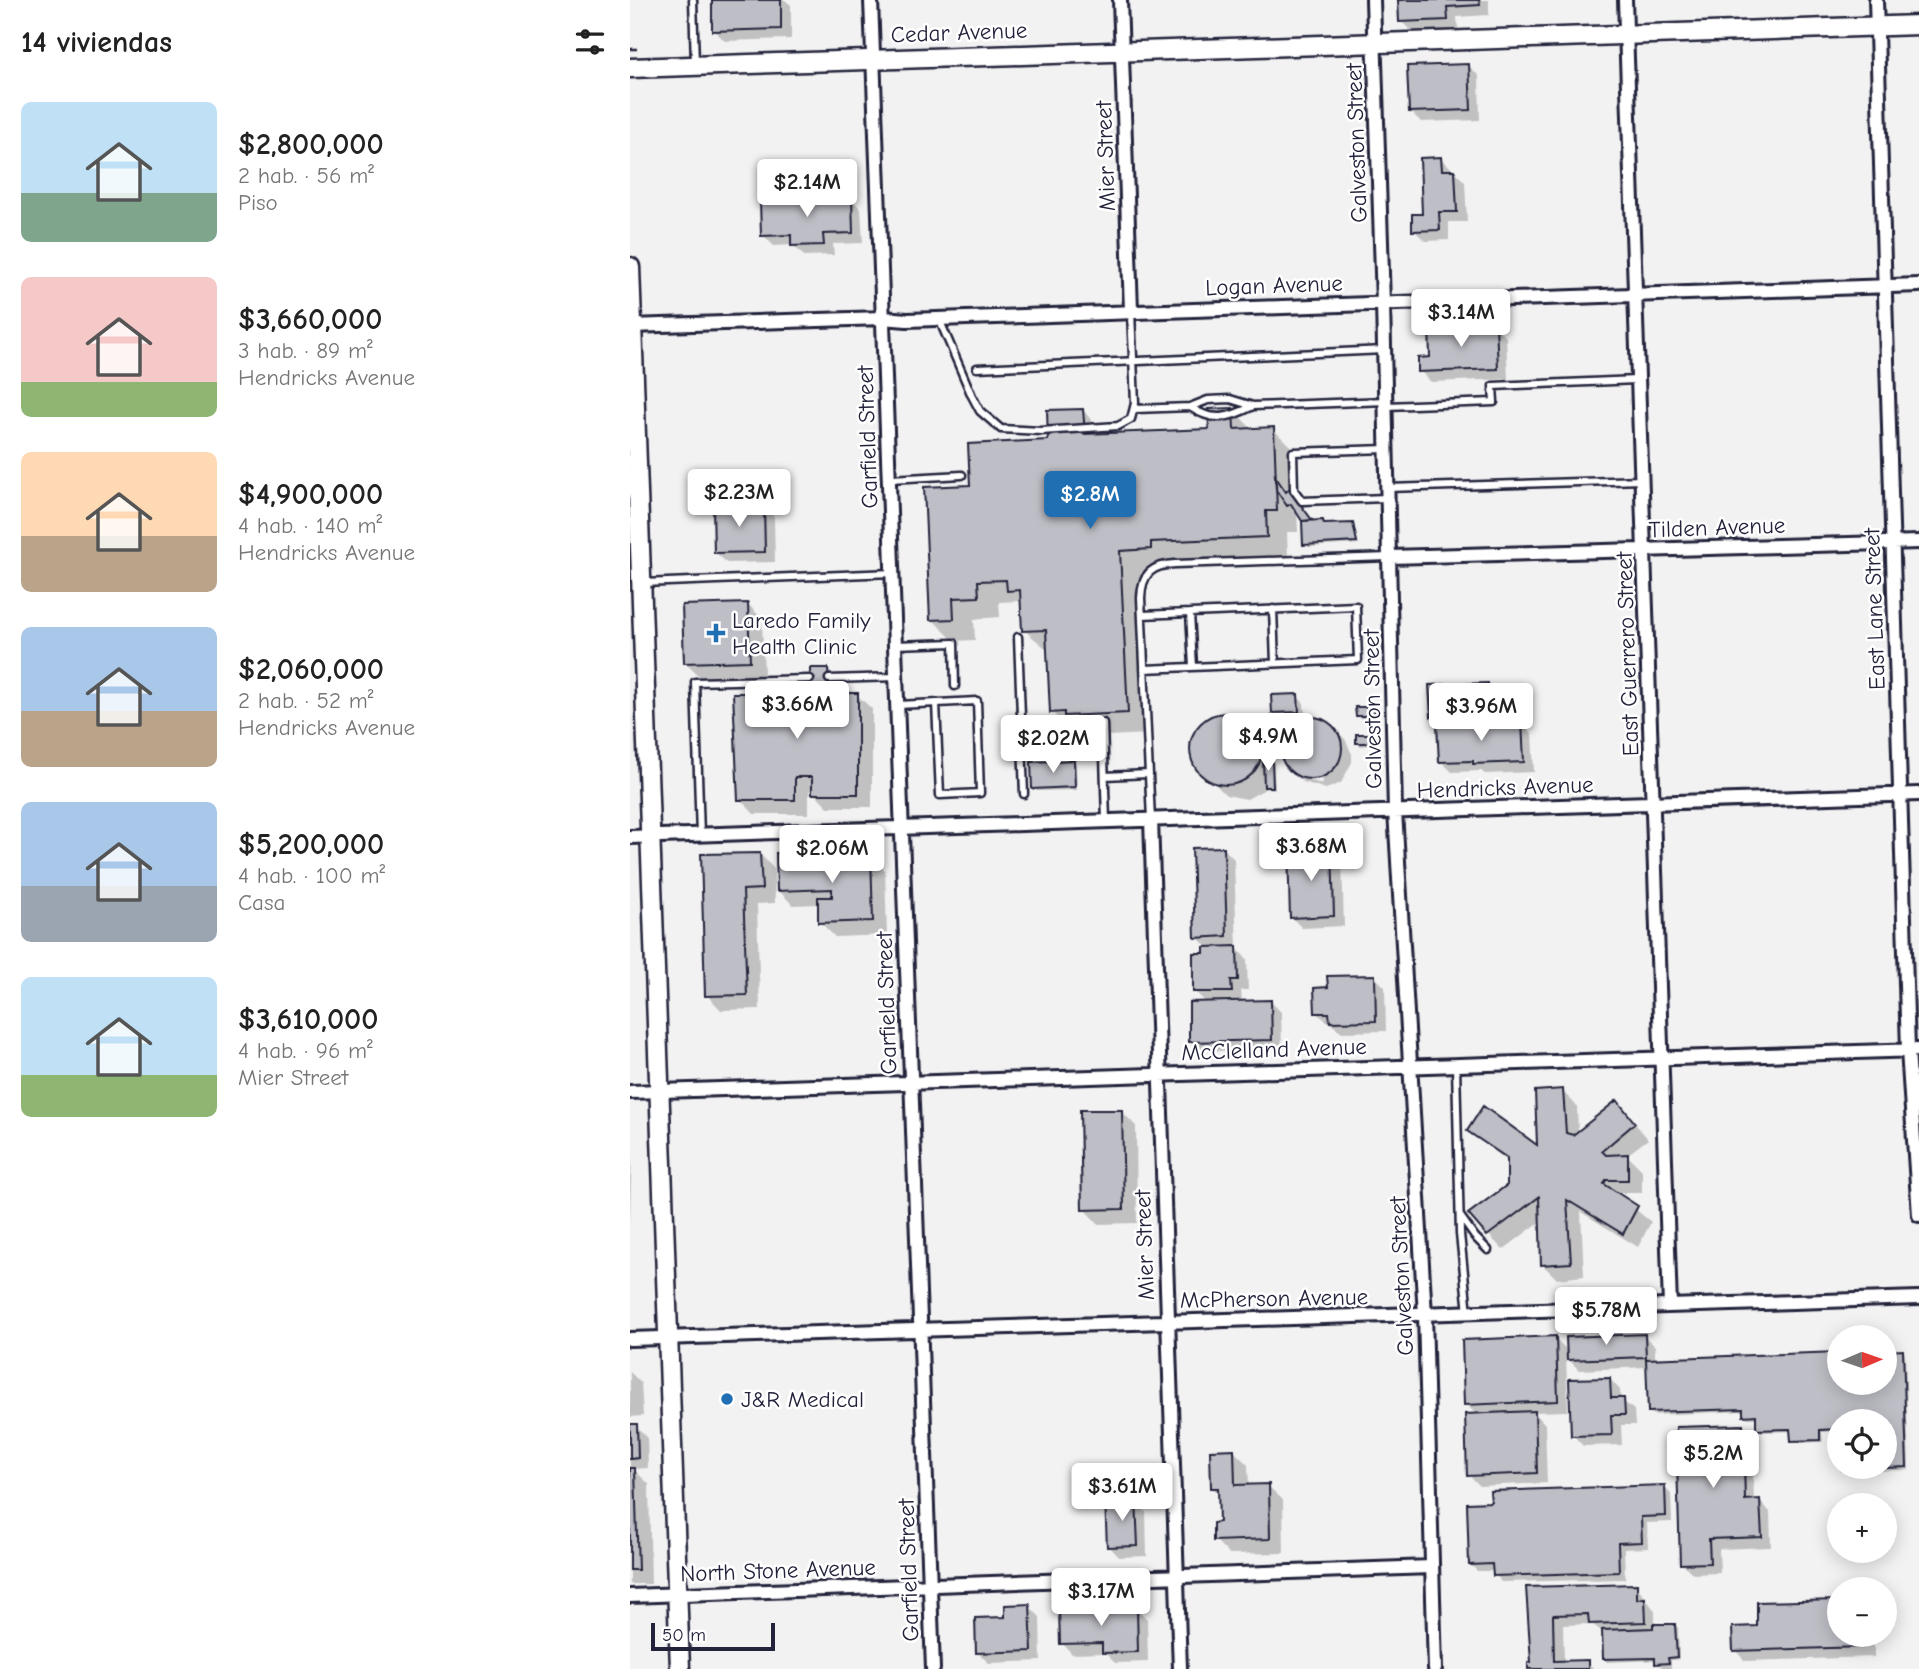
<!DOCTYPE html>
<html lang="es">
<meta charset="utf-8">
<style>
:root{--surface:#fff;--page:#f2f2f2;--text:#222;--muted:#767676;--accent:#1f6fb2}
body{margin:0;font-family:"Comic Neue",sans-serif;background:var(--page);color:var(--text);height:100vh;display:flex;flex-direction:column;font-size:26px;white-space:nowrap}
*{box-sizing:border-box;margin:0}
p{font-size:23px;color:var(--muted)}
.icon{flex:none;width:38px;height:38px;fill:none;stroke:currentColor;stroke-width:2;stroke-linecap:round;stroke-linejoin:round}
.map{position:relative;flex:1;overflow:hidden}
.sheet{display:flex;flex-direction:column;background:var(--surface);width:630px}
.sheet>*{flex:none}
.needle{width:46px;rotate:88deg}
.buttons{position:absolute;left:1197px;top:1325px;display:grid;gap:14px}
.buttons a{display:grid;place-items:center;width:70px;height:70px;border-radius:50%;background:var(--surface);box-shadow:0 4px 18px #0003;font-size:35px}
.scale{position:absolute;left:21px;bottom:18px;width:124px;box-sizing:border-box;padding-left:7px;border:4px solid #22223b;border-top:0;font-size:19px;line-height:24px;white-space:nowrap;color:#22223b;-webkit-text-stroke:5px #fff;paint-order:stroke}
.price{position:absolute;translate:-50% -60px;padding:0 16px;border-radius:7px;background:#fff;color:#222;font-size:23px;line-height:46px;filter:drop-shadow(0 2px 4px #0008)}
.price::after{content:'';position:absolute;left:50%;top:42px;width:21px;height:16px;margin-left:-10px;background:inherit;clip-path:polygon(0 0,100% 0,50% 100%)}
.price.active{background:var(--accent);color:#fff}
ul{padding:0;list-style:none}
li{display:flex;align-items:center;gap:21px;height:175px;padding:0 21px}
li span{display:grid;place-items:center;flex:none;width:196px;height:140px;border-radius:10px;color:#555}
li>.icon{margin-inline-start:auto}
span .icon{width:84px;height:84px;fill:#fffc;stroke-width:1}
li b{font-size:30px}
h2{display:flex;justify-content:space-between;align-items:center;height:84px;padding:0 21px;font-size:30px}
main{display:flex;flex:1;min-height:0}
.map>svg:first-child{display:block}
.shadow{fill:#0003}
.building{fill:#bebec6;stroke:#22223b;stroke-width:2}
.lines{fill:none;stroke-linecap:round;stroke-linejoin:round}
.lane-casing{stroke:#22223b;stroke-width:11}
.street-casing{stroke:#22223b;stroke-width:18}
.secondary-casing{stroke:#22223b;stroke-width:23}
.path{stroke:#22223b;stroke-width:2.5;stroke-dasharray:7 5;stroke-linecap:butt}
.lane{stroke:#fff;stroke-width:6}
.street{stroke:#fff;stroke-width:12}
.secondary{stroke:#fff;stroke-width:18}
.poi-dot{fill:#1f6fb2;stroke:#fff;stroke-width:2.5}
.labels{text-anchor:middle;stroke-width:5;stroke-linejoin:round;paint-order:stroke}
.street-label{font-size:23px;fill:#22223b;stroke:#fff}
.poi-label{font-size:23px;fill:#22223b;stroke:#fff;text-anchor:start}
</style>
<main>
<section class="sheet">
<h2>14 viviendas<svg class="icon" aria-label="filters" viewBox="0 0 24 24"><path d="M4 7h16M4 17h16"/><circle cx="9" cy="7" r="2"/><circle cx="15" cy="17" r="2"/></svg></h2>
<ul>
<li><span style="background:linear-gradient(#bfe0f5 65%,#7fa58c 0)"><svg class="icon" aria-label="home" viewBox="0 0 24 24"><path d="M3 11l9-7 9 7M6 9v11h12V9"/></svg></span><div><b>$2,800,000</b><p>2 hab. · 56 m²</p><p>Piso</p></div></li>
<li><span style="background:linear-gradient(#f6c9c9 75%,#8fb573 0)"><svg class="icon" aria-label="home" viewBox="0 0 24 24"><path d="M3 11l9-7 9 7M6 9v11h12V9"/></svg></span><div><b>$3,660,000</b><p>3 hab. · 89 m²</p><p>Hendricks Avenue</p></div></li>
<li><span style="background:linear-gradient(#ffd9b3 60%,#b9a48a 0)"><svg class="icon" aria-label="home" viewBox="0 0 24 24"><path d="M3 11l9-7 9 7M6 9v11h12V9"/></svg></span><div><b>$4,900,000</b><p>4 hab. · 140 m²</p><p>Hendricks Avenue</p></div></li>
<li><span style="background:linear-gradient(#a9c7e8 60%,#b9a48a 0)"><svg class="icon" aria-label="home" viewBox="0 0 24 24"><path d="M3 11l9-7 9 7M6 9v11h12V9"/></svg></span><div><b>$2,060,000</b><p>2 hab. · 52 m²</p><p>Hendricks Avenue</p></div></li>
<li><span style="background:linear-gradient(#a9c7e8 60%,#9aa5b1 0)"><svg class="icon" aria-label="home" viewBox="0 0 24 24"><path d="M3 11l9-7 9 7M6 9v11h12V9"/></svg></span><div><b>$5,200,000</b><p>4 hab. · 100 m²</p><p>Casa</p></div></li>
<li><span style="background:linear-gradient(#bfe0f5 70%,#8fb573 0)"><svg class="icon" aria-label="home" viewBox="0 0 24 24"><path d="M3 11l9-7 9 7M6 9v11h12V9"/></svg></span><div><b>$3,610,000</b><p>4 hab. · 96 m²</p><p>Mier Street</p></div></li>
</ul>
</section>
<div class="map">
<svg width="1289" height="1669" viewBox="0 0 1289 1669">
<rect width="100%" height="100%" fill="#f2f2f3"/>
<filter id="ink" filterUnits="userSpaceOnUse"><feTurbulence type="fractalNoise" baseFrequency=".0143" numOctaves="2"/><feDisplacementMap in="SourceGraphic" scale="14" xChannelSelector="R" yChannelSelector="G"/><feConvolveMatrix kernelMatrix="1 2 1 2 8 2 1 2 1" color-interpolation-filters="sRGB"/></filter>
<g filter="url(#ink)">
<path class="shadow" d="M83 0H155L161 5V39L95 41 84 30Z
M770 0H859V15L827 17 828 30 781 31 771 21Z
M838 65 849 76 850 120 791 122 780 111Z
M811 158 835 182 837 222H819V240L795 241 784 230 794 215Z
M221 199 231 209 233 243 203 244 204 255 174 256 163 245 144 246 133 235Z
M865 327 876 337 878 379 801 382 790 371 802 359Z
M453 410 474 435 581 430 603 410 623 430 643 429 665 451 667 501 682 522 723 525 729 544 678 547 674 520 667 512 668 532H657L658 558 541 563 542 570 511 572 519 734 457 737 454 733 443 734 422 712 419 651 394 630 393 604 389 601 369 602 370 617 344 619 345 640 324 641 302 619 342 486 420 442Z
M133 506 144 517 145 562 97 563 86 553Z
M118 604 132 619 134 675 70 677 55 663Z
M198 670 212 684V695H227L242 709V807H198L183 791H179V814H124L110 799Z
M857 685 868 696 869 724 891 722 902 733 904 772 855 774 851 771 822 772 811 761 813 726 802 716Z
M667 696 674 703 675 718 651 719 644 712Z
M744 709 747 718H730L727 715Z
M591 715 612 718 642 749 645 789 637 788 617 799 596 795 565 764 562 754 566 733 572 725Z
M682 718 703 728 715 739 722 754V762L711 783 696 789 673 782 667 776 692 784 693 780 663 773 652 757 651 750 660 727Z
M744 736 747 745 730 746 727 743Z
M444 762 446 765 447 790 407 791 404 788Z
M593 848 604 859 607 949 617 959 618 990H611L612 1002H641L651 1012 652 1050 572 1051 561 1041 577 1003 565 992 578 948 567 937Z
M701 850 712 860 714 926 672 928 661 917Z
M130 854 144 869 145 903 127 904 130 1009 91 1010 77 995 73 856Z
M168 854 180 865 201 864 240 856 255 870 257 935 205 937 190 922V904L163 905 148 890Z
M744 976 755 987 756 1031 712 1032 686 1013 700 989Z
M932 1091 947 1106 948 1133 987 1102 1018 1139 997 1155 1012 1170V1193H991L989 1196 1021 1222 1008 1247 951 1212 954 1276 927 1279 913 1265 911 1221 873 1250 840 1215 879 1185 878 1162 839 1130 908 1149Z
M491 1111 506 1126 507 1223 468 1224 454 1209Z
M0 1144 2 1146 0 1225Z
M1014 1336 1025 1346V1361L1209 1354V1382H1255V1352H1272L1275 1355 1279 1470 1216 1472 1213 1469 1255 1466V1421H1209V1431L1192 1432 1193 1442 1165 1443 1162 1431 1131 1432 1128 1418H1117L1114 1411 1023 1415 1020 1412 1018 1367 949 1370 936 1357 938 1411 904 1412 915 1424 917 1483 850 1486 839 1475 847 1415 836 1404 925 1338 938 1351Z
M0 1372 11 1383 13 1416 0 1417Z
M980 1379 990 1390 991 1400 1004 1410 1005 1425H991L992 1445 953 1446 943 1435Z
M0 1426H6L17 1437 18 1468 3 1469 19 1484 21 1584H0Z
M1112 1426 1122 1437 1124 1501H1130L1140 1512 1141 1547 1089 1549 1090 1573 1063 1574 1052 1563Z
M604 1451 618 1465 619 1486H638L653 1500 654 1553 599 1554 585 1540 591 1524 590 1495 583 1488Z
M1034 1487 1041 1494 1042 1522 1017 1523 1018 1548 994 1549 995 1579 871 1582 864 1571H847L840 1564Z
M505 1501 516 1512 517 1556 489 1557 479 1546Z
M1006 1585 1025 1611V1626L1045 1625 1048 1628 1049 1659 1041 1660V1669H1045H1033L1027 1660 977 1662 974 1659V1633L962 1624 933 1625 934 1662H957L964 1669H900L903 1664 902 1620Z
M1209 1602V1634H1244V1657L1115 1661 1105 1650 1129 1628V1604Z
M399 1606 410 1617 411 1661 359 1663 348 1653 377 1619Z
M506 1608 517 1619 518 1662 485 1663 475 1653 442 1654 432 1643Z"/>
<path class="building" d="M82 0H151V29L82 31Z
M768 0H849L850 5 817 7 818 20 769 22Z
M839 64 841 110 779 112 777 66Z
M811 157 812 170H825L827 212H809L810 230 782 231V214H792L790 158Z
M222 197 223 233 193 234 194 245 161 246V235L131 236 130 200Z
M866 325 868 369 788 372V358L800 357 799 327Z
M603 408 604 429 644 427 647 511H636L637 537 521 542V549L490 551 498 713 434 716V712L420 713 416 630 392 631 390 590 377 591 376 580 348 581 349 597 323 598 324 619 300 620 294 487 340 485 338 444 418 440 417 410 453 409 455 434 579 429 578 409Z
M645 476 656 492 659 489 682 520 672 521 661 504 657 506 646 490Z
M134 504 135 552 84 553 83 506Z
M693 520 694 524 723 523 727 542 673 545 672 521Z
M118 603 120 661 54 663 52 605Z
M180 668H198L199 693H228V794H182V777H165V800H108L103 693H180Z
M858 683 859 714 801 717 799 685Z
M668 694 669 712 642 713 641 695Z
M725 707H744L745 716H726Z
M560 749a36 36 0 1 1 72 0a36 36 0 1 1-72 0Z
M650 748a31 31 0 1 1 62 0a31 31 0 1 1-62 0Z
M892 721 894 762 843 764V761L809 762 807 725Z
M726 734H744L745 743H726Z
M633 759H642L643 787H634Z
M444 760 445 787 402 789 401 762Z
M594 847 597 936 565 938 562 848Z
M702 848 704 916 660 918 658 849Z
M169 852V864L199 863V856L241 854 243 921 188 923V897H202V889L147 891 146 853Z
M130 853 132 889 113 890 117 995 75 996 71 854Z
M607 946 608 980H601L602 992H563V953H574V947Z
M745 975 746 1021 700 1022 699 1013H685L684 988 698 987 697 976Z
M641 1000 642 1040 559 1042V1002Z
M933 1089 936 1133 943 1135 987 1100 1005 1123 972 1151 976 1155 998 1154V1180H976L974 1184 1008 1206 993 1234 937 1200 941 1263 911 1265 909 1197 857 1236 838 1214 877 1185V1158L837 1131 853 1106 907 1145 905 1091Z
M450 1110H492L494 1209 452 1210Z
M1015 1334 1016 1357 937 1360 936 1337Z
M926 1336 928 1401 834 1405 832 1340Z
M1273 1350 1277 1467 1212 1470 1211 1466H1255V1421H1209V1429L1190 1430V1440L1161 1441 1160 1429 1126 1430V1415L1113 1416V1409L1018 1412 1016 1359 1209 1352V1382H1255V1351Z
M980 1378 981 1398H994L995 1415H981L982 1435 941 1436 939 1379Z
M905 1411 907 1473 837 1476 835 1414Z
M0 1424H7L8 1458 0 1459Z
M1113 1425 1115 1500 1130 1499 1132 1537 1079 1539 1080 1563 1050 1564 1046 1427Z
M604 1449 605 1485 639 1484 640 1539 583 1541V1523L589 1522 588 1488H581L580 1450Z
M0 1468H5L8 1570H0Z
M1035 1485 1036 1516 1011 1517 1012 1542 988 1543 989 1572 863 1576 862 1564 839 1565 837 1503 861 1502 860 1491Z
M506 1499 508 1546 477 1547 475 1500Z
M1007 1584V1599L1015 1598 1016 1622 959 1624 958 1614 923 1615 924 1661 958 1660V1669H898V1662H901L896 1587Z
M1209 1600V1634H1234V1647L1103 1651 1102 1627 1127 1626V1602Z
M400 1604 402 1651 346 1653 345 1618 375 1617V1605Z
M507 1607 508 1652 472 1653V1643L430 1644 429 1608Z
M1023 1624H1045L1047 1657 1038 1658 1039 1663 1025 1664V1658L973 1659 972 1630 1023 1628Z"/>
<g class="lines">
<g class="lane-casing">
<path id="lane" d="M63 0 65 64
M309 319 342 396 350 411 371 429 411 431 488 426 501 419 505 403 501 312
M347 368 755 350
M756 406 864 402 863 386 1007 380
M560 407C584 423 599 418 623 406
M505 409 560 407 578 400 600 399 623 406 756 401
M260 479 332 475
M758 488 1012 480
M757 498 672 501 664 490 663 452 757 449
M13 583 263 573
M643 609 645 663
M560 613 563 667
M512 615 726 606 728 660 514 669
M388 637 394 794
M265 645 324 643 325 686
M199 679 267 677
M268 705 347 701 350 793 310 795 306 703
M473 723 476 821
M392 747 473 743
M475 776 518 774
M521 820 511 598C512 573 522 565 545 564L760 557
M70 835 65 682 180 679
M826 1065 830 1234 838 1313
M830 1216 845 1237 858 1250"/>
</g>
<g class="street-casing">
<path id="street" d="M241 0 303 1669
M490 0 501 310
M743 0 753 303 765 811 795 1315 805 1669
M995 0 1040 1306
M1246 0 1278 1050 1289 1215
M0 326 253 318 277 320 1289 285
M760 557 1289 542
M521 820 550 1669
M0 837 1289 794
M0 1092 1289 1050
M0 1339 1289 1298
M0 1596 801 1567"/>
</g>
<g class="secondary-casing">
<path id="secondary" d="M0 68 1289 25
M0 267 50 1669"/>
</g>
<path class="path" d="M0 49H9"/>
<use href="#lane" class="lane"/>
<use href="#street" class="street"/>
<use href="#secondary" class="secondary"/>
</g>
</g>
<g class="poi-dot">
<path d="M82.5 622.5h7v7h7v7h-7v7h-7v-7h-7v-7h7z"/>
<circle cx="97" cy="1399" r="7"/>
</g>
<g class="labels">
<g class="street-label">
<text transform="translate(329 32) rotate(-2)" y="8">Cedar Avenue</text>
<text transform="translate(726 143) rotate(-92)" y="8">Galveston Street</text>
<text transform="translate(475 156) rotate(-92)" y="8">Mier Street</text>
<text transform="translate(644 285) rotate(-2)" y="8">Logan Avenue</text>
<text transform="translate(237 437) rotate(-92)" y="8">Garfield Street</text>
<text transform="translate(1087 527) rotate(-2)" y="8">Tilden Avenue</text>
<text transform="translate(1244 609) rotate(-92)" y="8">East Lane Street</text>
<text transform="translate(997 654) rotate(-92)" y="8">East Guerrero Street</text>
<text transform="translate(742 709) rotate(-91)" y="8">Galveston Street</text>
<text transform="translate(875 787) rotate(-2)" y="8">Hendricks Avenue</text>
<text transform="translate(256 1003) rotate(-92)" y="8">Garfield Street</text>
<text transform="translate(644 1049) rotate(-2)" y="8">McClelland Avenue</text>
<text transform="translate(514 1245) rotate(-92)" y="8">Mier Street</text>
<text transform="translate(771 1276) rotate(-93)" y="8">Galveston Street</text>
<text transform="translate(644 1298) rotate(-1)" y="8">McPherson Avenue</text>
<text transform="translate(148 1570) rotate(-2)" y="8">North Stone Avenue</text>
<text transform="translate(278 1570) rotate(-92)" y="8">Garfield Street</text>
</g>
<g class="poi-label">
<text x="102" y="628">Laredo Family<tspan x="102" dy="26">Health Clinic</tspan></text>
<text x="111" y="1407">J&amp;R Medical</text>
</g>
</g>
</svg>
<div class="buttons">
<a><svg class="needle" viewBox="-14 -14 28 28"><path d="M0-13l5 13h-10z" fill="#e53935"/><path d="M0 13l5-13h-10z" fill="#767676"/></svg></a>
<a><svg class="icon" aria-label="locate" viewBox="0 0 24 24"><circle cx="12" cy="12" r="6"/><path d="M12 2v4M12 18v4M2 12h4M18 12h4"/></svg></a>
<a>+</a>
<a>−</a>
</div>
<div class="scale">50 m</div>
<b class="price" style="left:177px;top:219px">$2.14M</b>
<b class="price" style="left:831px;top:349px">$3.14M</b>
<b class="price" style="left:109px;top:529px">$2.23M</b>
<b class="price active" style="left:460px;top:531px">$2.8M</b>
<b class="price" style="left:167px;top:741px">$3.66M</b>
<b class="price" style="left:851px;top:743px">$3.96M</b>
<b class="price" style="left:638px;top:773px">$4.9M</b>
<b class="price" style="left:423px;top:775px">$2.02M</b>
<b class="price" style="left:681px;top:883px">$3.68M</b>
<b class="price" style="left:202px;top:885px">$2.06M</b>
<b class="price" style="left:976px;top:1347px">$5.78M</b>
<b class="price" style="left:1083px;top:1490px">$5.2M</b>
<b class="price" style="left:492px;top:1523px">$3.61M</b>
<b class="price" style="left:471px;top:1628px">$3.17M</b>
</div>
</main>
